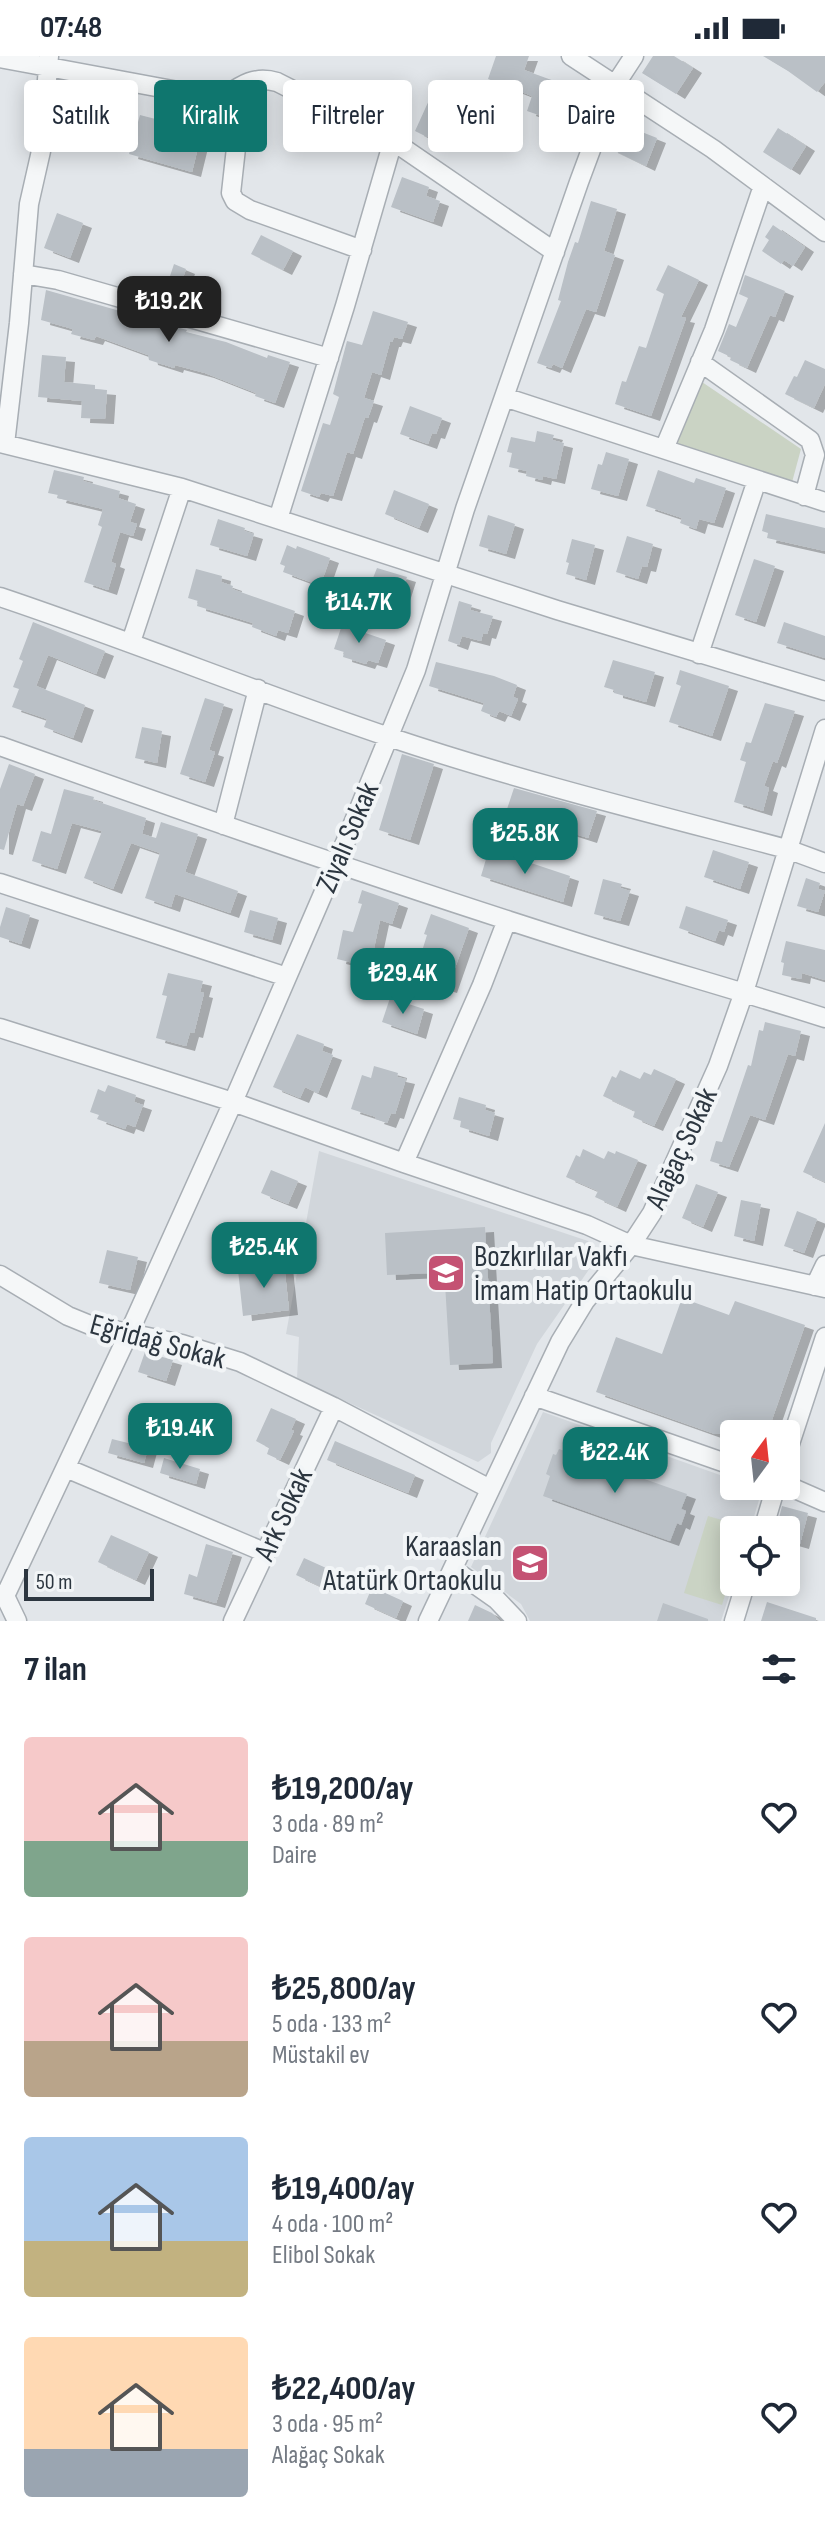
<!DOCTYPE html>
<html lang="tr">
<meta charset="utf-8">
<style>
:root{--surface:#fff;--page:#f2f2f3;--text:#1f2937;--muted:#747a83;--accent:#0f766e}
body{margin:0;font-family:"Sofia Sans Condensed",sans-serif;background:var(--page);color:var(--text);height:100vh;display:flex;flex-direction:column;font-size:30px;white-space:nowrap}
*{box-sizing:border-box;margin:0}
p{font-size:26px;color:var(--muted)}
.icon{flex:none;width:44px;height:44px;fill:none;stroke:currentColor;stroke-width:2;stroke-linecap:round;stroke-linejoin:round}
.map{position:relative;height:1565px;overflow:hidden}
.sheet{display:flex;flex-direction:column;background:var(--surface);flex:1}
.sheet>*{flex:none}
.top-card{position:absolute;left:24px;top:24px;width:778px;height:72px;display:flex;gap:16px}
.needle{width:52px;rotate:15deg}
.buttons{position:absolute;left:720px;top:1364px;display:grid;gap:16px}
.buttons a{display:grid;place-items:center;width:80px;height:80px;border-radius:8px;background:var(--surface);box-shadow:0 4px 20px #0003;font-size:40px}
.scale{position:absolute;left:24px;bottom:20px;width:130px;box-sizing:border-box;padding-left:8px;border:4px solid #2c3640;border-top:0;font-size:22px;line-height:28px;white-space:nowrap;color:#2c3640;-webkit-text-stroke:6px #f2f5f7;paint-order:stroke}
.price{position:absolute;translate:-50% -68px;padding:0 18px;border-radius:16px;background:var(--accent);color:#fff;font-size:26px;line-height:52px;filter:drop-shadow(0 2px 4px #0008)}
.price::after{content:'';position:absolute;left:50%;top:48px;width:24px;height:18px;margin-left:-12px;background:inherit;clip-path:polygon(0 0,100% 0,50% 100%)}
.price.current{background:#222;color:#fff}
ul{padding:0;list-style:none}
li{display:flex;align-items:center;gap:24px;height:200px;padding:0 24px}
li span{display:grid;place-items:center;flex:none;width:224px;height:160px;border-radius:8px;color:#555}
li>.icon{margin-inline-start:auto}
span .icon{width:96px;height:96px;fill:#fffc;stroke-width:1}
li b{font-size:34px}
h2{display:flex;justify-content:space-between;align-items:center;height:96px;padding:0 24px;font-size:34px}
.tag{padding:0 28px;border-radius:8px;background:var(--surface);box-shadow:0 4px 20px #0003;font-size:28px;line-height:72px}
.tag.current{background:var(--accent);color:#fff}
.status{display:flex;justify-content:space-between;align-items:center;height:56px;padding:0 40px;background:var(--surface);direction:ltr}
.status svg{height:22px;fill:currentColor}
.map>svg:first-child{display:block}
.built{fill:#d1d6db}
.green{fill:#cad3c4}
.building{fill:#bac0c6;filter:url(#shadow)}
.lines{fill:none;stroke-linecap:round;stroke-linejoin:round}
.minor-casing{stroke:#a8aeb4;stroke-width:21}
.minor{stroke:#f5f7f8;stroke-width:18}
.labels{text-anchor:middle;stroke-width:8;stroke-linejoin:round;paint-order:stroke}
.street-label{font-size:30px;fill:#2c3640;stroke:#f2f5f7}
.poi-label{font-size:30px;fill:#2c3640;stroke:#f2f5f7;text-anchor:start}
</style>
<div class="status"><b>07:48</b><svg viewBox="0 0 49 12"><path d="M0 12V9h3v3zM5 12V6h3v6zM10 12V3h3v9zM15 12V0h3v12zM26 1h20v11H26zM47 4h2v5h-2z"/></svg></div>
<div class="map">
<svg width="825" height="1565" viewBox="0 0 825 1565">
<defs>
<filter id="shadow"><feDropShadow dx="9" dy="5" stdDeviation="0" flood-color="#0004"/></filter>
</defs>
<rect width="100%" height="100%" fill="#e2e6ea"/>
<path class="built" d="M319 1095 588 1185 597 1202 537 1288 491 1387V1397L478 1406 297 1323 299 1281 286 1278Z
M543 1356 734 1424V1430H750L762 1434 750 1474H734V1525L721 1565H530L521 1548 471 1511Z"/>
<path class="green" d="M702 326 801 393 791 430 677 388Z
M708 1460 746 1471 745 1474H734V1510L722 1549 684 1537Z"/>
<path class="building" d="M496 0H529L524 14 568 30 556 65 527 55 532 40 488 23Z
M653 0H674L693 12 676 38 642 17Z
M763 0H825V26L817 36 788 15Z
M72 36 95 43 85 79 61 72Z
M430 42 461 57 447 86 429 77 427 81 415 75Z
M140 59 202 75 192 116 129 98Z
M619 67 657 82 646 110 609 92Z
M778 72 806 90 791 114 763 96Z
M402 121 429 131 426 140 440 145 433 166 391 151Z
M591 145 617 153 604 195 615 199 596 256 586 253 562 312 553 308 551 312 537 307 561 245 558 244 568 206 575 186 578 187Z
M57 157 83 167 70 202 44 192Z
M773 169 805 191 793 210 784 204 781 208 762 195 769 184 765 181Z
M261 179 293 195 283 214 251 198Z
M174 208 186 213 179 233 167 229Z
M668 209 699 224 681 261 686 262 651 360 615 348 622 325 626 326 639 290 646 292 664 238 656 234Z
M745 219 785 235 775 261 770 259 747 312 730 304 731 301 718 295 729 268 736 271 748 242 739 238Z
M46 234 187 274 186 276 226 286 267 302 268 299 290 306 275 347 255 340 256 337 205 317 175 309 174 312 149 304 148 299 96 280 94 284 71 278 73 273 41 264Z
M373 255 408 266 402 283 394 281 392 286H390L381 319 372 316 364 342 374 345 368 362 365 361 353 398 347 396 333 440 321 437 319 441 301 435 323 367 330 369 339 341 333 338 347 285 362 289Z
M42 299 66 301 64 326 95 329V333L107 334 105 363 81 362 82 345 38 341Z
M805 304 825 313V328L814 352 785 338 794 320 797 321Z
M410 350 442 362 436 378 432 377 428 388 400 378Z
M537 375 554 379 552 384 564 387 556 423 543 420 542 424 526 420 527 415 509 411 512 397 507 396 511 381 535 386Z
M606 396 629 403 618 440 591 433 598 408 602 409Z
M54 414 84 421 83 425 120 435 118 442 136 448 130 466 137 468 133 480 120 476 111 506 116 508 108 534 84 526 102 471 98 469 103 453 57 442 58 439 48 437Z
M658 414 694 427 696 422 726 432 714 467 699 463 696 473 680 467 682 462 646 450Z
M394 434 429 448 419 472 385 458Z
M766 458 825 472V495L767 482 768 477 762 475Z
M488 459 515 468 506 498 479 490Z
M218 463 245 472 244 475 254 478 247 500 210 489Z
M627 480 653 488 647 511 642 510 638 523 616 516Z
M572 483 595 489 586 524 566 518 569 507 566 506Z
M287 489 296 493 297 490 330 502 323 522 319 521 316 528 283 516 285 510 280 508Z
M754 503 775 510 756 566 735 559Z
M377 512 407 521 400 543 394 541 389 555 363 547Z
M196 513 222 520 221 526 233 530 232 533 295 555 288 577 278 574 276 580 252 571 253 567 197 550 198 545 188 542Z
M459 545 472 549 470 554 493 560 487 578 483 577 481 585 462 580 459 589 448 585Z
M33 566 105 595 96 618 48 599 36 630 85 649 73 682 44 671 47 663 12 651 19 633 13 631 23 605 19 603Z
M784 566 825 580V602L777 587Z
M342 569 386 584 378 607 368 604 366 608 343 601 344 596 334 593Z
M613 604 655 616 646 646 614 637V634L604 631Z
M436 606 494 620 517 629 513 641 518 643 511 660 499 655 496 661 481 655 484 647 429 630Z
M680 614 729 630 712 680 669 666 681 630 676 628Z
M205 642 224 648 209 694 215 696 205 726 180 718Z
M765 647 795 655 777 707 773 705 764 730 769 732 763 755 734 746 746 706 740 704 746 686 751 687Z
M142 671 162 675 157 707 135 702Z
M402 698 434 708 410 784 379 774Z
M9 708 35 718 23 750 17 748 4 794 0 793V733Z
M514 732 597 755 588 782 506 756Z
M64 733 94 741 93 744 146 762 142 778 156 782 161 766 198 778 185 816 238 835 230 857 175 838 171 851 145 842 160 797 131 787 113 833 84 822 102 775 72 767 57 813 32 805 41 775 51 778Z
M489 793 570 820 563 846 481 820Z
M713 794 749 806 740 833 704 821Z
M806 822 820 827 818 833 825 835 818 856 797 850Z
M603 823 622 828 620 832 630 835 620 865 594 858Z
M362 834 399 847 392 868 380 864 370 911 337 903 343 874 353 876 362 848 358 847Z
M686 850 728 864 724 876 719 874 715 885 679 872Z
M6 851 30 859 21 888 0 881V871Z
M250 854 278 862 272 884 244 876Z
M431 858 469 872 448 932 414 921 427 879 424 878Z
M786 885 825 894V924L802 917 801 923 782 919 784 907 781 906Z
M168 917 203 925 200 936 204 937 194 977 190 976 186 990 156 982 167 940 162 939Z
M390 942 424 953 417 978 382 966Z
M765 966 801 975 795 1000 788 998 765 1064 750 1059 729 1111 710 1105 716 1085 722 1086 748 1009 751 1010 759 974 763 975Z
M297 978 324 988 322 995 333 999 318 1037 305 1031 300 1042 273 1031Z
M374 1010 398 1017 397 1021 406 1023 395 1058 391 1057 387 1067 375 1063 376 1061 351 1053 362 1019 371 1022Z
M654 1013 676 1023 654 1070 633 1061 635 1055 603 1040 612 1020 616 1022 620 1014 640 1023 644 1016 651 1019Z
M108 1029 136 1039 134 1046 143 1049 135 1071 127 1068 125 1073 97 1063 99 1059 90 1056 98 1033 105 1036Z
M459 1041 486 1049 485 1054 495 1057 489 1080 460 1071 461 1065 453 1063Z
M825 1067V1126L803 1116Z
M583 1093 604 1103 608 1095 615 1098 616 1095 638 1104 617 1151 595 1141 598 1135 566 1121 576 1099 580 1101Z
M271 1114 298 1125 288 1148 261 1137Z
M696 1128 718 1136 703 1171 682 1162Z
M741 1144 761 1148 754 1185 734 1180Z
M797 1155 817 1163 804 1197 784 1190Z
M485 1171 493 1307 450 1309 445 1228 433 1217 387 1219 385 1177Z
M107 1194 138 1201 130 1234 99 1227Z
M284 1208 289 1254 243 1260 238 1214Z
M682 1242 729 1259 735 1245 805 1269 767 1378H715L596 1336 616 1281 662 1298Z
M145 1296 173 1304 166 1325 138 1316Z
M271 1352 296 1363 291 1374 294 1375 280 1404 267 1398 269 1392 256 1385Z
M112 1383 148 1392 144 1407 108 1397Z
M335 1385 415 1419 408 1437 327 1404Z
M559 1393 687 1438 681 1453 686 1455 681 1469 677 1467 670 1485 543 1440 550 1420 546 1418 553 1398 556 1399Z
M164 1402 200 1413 196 1428 160 1417Z
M782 1450 808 1457 800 1488 786 1484V1474H776Z
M111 1479 149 1496 136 1524 98 1506Z
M206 1488 233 1496 216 1547 184 1538 189 1518 197 1521Z
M304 1502 335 1516 326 1533 296 1519Z
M372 1531 403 1545 396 1562 365 1548Z
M767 1546 816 1562V1565H761Z
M663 1547 708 1563V1565H657Z
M475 1549 492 1557 500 1565H468Z"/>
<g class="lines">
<g class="minor-casing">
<path id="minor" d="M571 0 713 93 825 176
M0 2 221 43C240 30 253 19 277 26L390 83 555 196
M221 43 235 65 236 92 231 137 235 145 250 154 362 194
M23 218 58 224 329 302
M700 306 810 384 815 399 804 440
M504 341 825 446
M0 387 182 432 557 554 825 635
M5 388 19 267 29 148 41 95 49 0
M664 393 714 274 763 130
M278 463 345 250 393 85
M0 541C131 585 259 637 389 681 520 725 654 758 787 793L825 807
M131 586 182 432
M699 598 757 424
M0 690C187 757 374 822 563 882 650 910 738 934 825 962
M223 769 258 633
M0 827 287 921
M0 972 233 1046 404 1107 587 1169 631 1189 825 1232
M404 1107 482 929 507 864
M0 1219 68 1260 90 1269 182 1288 240 1306 334 1351 490 1433
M815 1230 825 1209
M534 1340 734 1410
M786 1400 825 1281
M66 1412 264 1496
M786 1429 825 1446
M763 1474 776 1430
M453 1513 497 1544 517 1565
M0 1538 5 1540 17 1565
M5 1540 128 1279 233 1046 345 787 416 614 465 453 579 126 615 29 634 0
M233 1565 334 1351
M428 1565 560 1286 585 1245 631 1189 652 1157 718 1010 744 936 825 673
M734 1565 746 1526"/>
</g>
<use href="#minor" class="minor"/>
</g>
<defs>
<g id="school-square" transform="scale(2)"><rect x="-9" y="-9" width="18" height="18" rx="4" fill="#c45273" stroke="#f2f5f7"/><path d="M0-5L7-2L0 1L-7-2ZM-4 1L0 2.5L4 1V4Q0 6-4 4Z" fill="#fff"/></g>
</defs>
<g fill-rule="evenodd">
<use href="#school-square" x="446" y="1217"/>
<use href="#school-square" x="530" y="1507"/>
</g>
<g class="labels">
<g class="street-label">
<text transform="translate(347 781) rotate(-67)" y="10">Ziyalı Sokak</text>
<text transform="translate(681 1092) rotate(-65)" y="10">Alağaç Sokak</text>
<text transform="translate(158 1285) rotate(15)" y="10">Eğridağ Sokak</text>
<text transform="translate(283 1458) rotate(-65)" y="10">Ark Sokak</text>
</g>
<g class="poi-label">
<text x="474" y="1210">Bozkırlılar Vakfı<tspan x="474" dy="34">İmam Hatip Ortaokulu</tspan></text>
<text x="502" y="1500" text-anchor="end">Karaaslan<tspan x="502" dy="34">Atatürk Ortaokulu</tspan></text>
</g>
</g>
</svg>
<div class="buttons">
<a><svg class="needle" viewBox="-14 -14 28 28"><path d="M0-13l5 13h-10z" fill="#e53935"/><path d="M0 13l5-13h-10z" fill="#747a83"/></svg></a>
<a><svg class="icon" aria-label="locate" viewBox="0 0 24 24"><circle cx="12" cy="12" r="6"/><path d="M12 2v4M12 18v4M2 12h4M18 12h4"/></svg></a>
</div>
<div class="scale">50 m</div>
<b class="price current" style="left:169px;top:288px">₺19.2K</b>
<b class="price" style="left:359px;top:589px">₺14.7K</b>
<b class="price" style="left:525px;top:820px">₺25.8K</b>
<b class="price" style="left:403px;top:960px">₺29.4K</b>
<b class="price" style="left:264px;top:1234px">₺25.4K</b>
<b class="price" style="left:180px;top:1415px">₺19.4K</b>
<b class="price" style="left:615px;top:1439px">₺22.4K</b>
<div class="top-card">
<a class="tag">Satılık</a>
<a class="tag current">Kiralık</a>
<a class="tag">Filtreler</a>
<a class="tag">Yeni</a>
<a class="tag">Daire</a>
</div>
</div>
<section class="sheet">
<h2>7 ilan<svg class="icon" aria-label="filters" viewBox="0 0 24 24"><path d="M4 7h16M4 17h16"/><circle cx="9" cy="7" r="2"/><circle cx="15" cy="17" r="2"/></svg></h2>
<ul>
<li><span style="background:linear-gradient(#f6c9c9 65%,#7fa58c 0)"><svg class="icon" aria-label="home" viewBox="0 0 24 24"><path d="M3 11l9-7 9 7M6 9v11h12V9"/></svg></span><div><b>₺19,200/ay</b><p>3 oda · 89 m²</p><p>Daire</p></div><svg class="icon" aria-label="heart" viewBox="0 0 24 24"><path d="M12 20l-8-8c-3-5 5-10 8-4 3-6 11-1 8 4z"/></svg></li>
<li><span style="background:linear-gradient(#f6c9c9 65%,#b9a48a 0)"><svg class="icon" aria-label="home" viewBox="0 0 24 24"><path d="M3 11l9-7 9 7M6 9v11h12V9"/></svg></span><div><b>₺25,800/ay</b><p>5 oda · 133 m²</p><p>Müstakil ev</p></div><svg class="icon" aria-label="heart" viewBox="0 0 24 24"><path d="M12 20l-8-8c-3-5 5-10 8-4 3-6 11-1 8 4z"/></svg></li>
<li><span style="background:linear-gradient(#a9c7e8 65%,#c2b280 0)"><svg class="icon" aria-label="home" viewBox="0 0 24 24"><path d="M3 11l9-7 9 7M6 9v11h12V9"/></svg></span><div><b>₺19,400/ay</b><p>4 oda · 100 m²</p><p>Elibol Sokak</p></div><svg class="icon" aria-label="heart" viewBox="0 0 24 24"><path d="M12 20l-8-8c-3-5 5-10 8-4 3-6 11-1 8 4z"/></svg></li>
<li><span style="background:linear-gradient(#ffd9b3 70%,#9aa5b1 0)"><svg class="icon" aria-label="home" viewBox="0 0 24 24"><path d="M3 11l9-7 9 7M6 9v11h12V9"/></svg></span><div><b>₺22,400/ay</b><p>3 oda · 95 m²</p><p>Alağaç Sokak</p></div><svg class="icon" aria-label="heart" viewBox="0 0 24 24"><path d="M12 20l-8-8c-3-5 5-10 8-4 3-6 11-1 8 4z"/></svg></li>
</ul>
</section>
